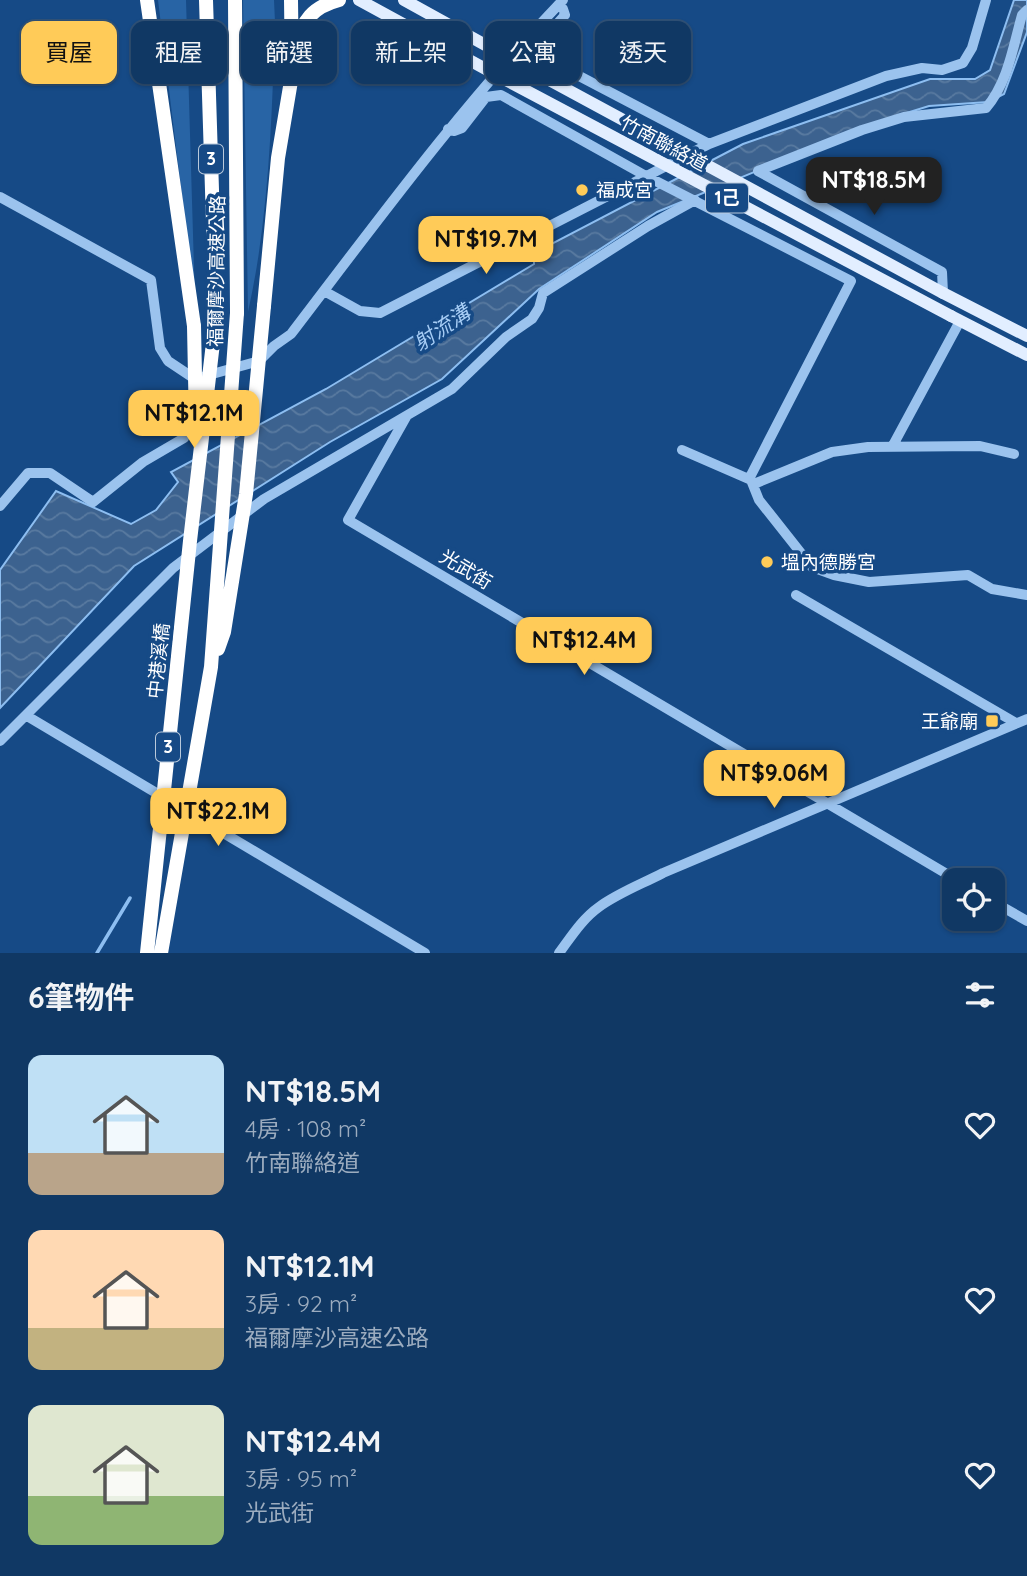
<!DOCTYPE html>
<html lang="zh-TW">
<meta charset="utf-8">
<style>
:root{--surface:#103864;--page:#193f6a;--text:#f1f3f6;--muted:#9cacbf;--line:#305278;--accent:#ffcb58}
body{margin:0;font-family:Quicksand,"Noto Sans TC",sans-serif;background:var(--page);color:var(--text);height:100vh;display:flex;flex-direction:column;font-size:26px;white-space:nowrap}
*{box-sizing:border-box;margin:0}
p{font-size:23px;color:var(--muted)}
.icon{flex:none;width:38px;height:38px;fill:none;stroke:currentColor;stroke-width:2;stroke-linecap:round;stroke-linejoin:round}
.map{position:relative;height:953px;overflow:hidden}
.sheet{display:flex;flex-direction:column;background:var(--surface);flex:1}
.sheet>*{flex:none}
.top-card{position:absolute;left:21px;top:21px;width:985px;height:63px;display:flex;gap:14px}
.buttons{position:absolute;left:942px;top:868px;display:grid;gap:14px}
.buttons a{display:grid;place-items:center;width:63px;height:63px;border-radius:14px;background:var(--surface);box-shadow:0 2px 5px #0004,0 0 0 2px var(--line);font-size:35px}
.price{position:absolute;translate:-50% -60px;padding:0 16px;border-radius:14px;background:var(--accent);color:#111;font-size:23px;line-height:46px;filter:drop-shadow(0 2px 4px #0008)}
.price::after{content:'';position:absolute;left:50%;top:42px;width:21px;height:16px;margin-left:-10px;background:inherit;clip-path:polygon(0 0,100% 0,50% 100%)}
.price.active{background:#222;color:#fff}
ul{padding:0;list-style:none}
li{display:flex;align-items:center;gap:21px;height:175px;padding:0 28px}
li span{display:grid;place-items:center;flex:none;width:196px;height:140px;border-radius:14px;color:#555}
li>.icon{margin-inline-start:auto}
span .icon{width:84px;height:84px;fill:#fffc;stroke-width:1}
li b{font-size:30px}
h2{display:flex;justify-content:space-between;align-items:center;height:84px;padding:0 28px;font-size:30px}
.chip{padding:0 24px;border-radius:14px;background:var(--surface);box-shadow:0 2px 5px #0004,0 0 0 2px var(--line);font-size:24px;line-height:63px}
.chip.active{background:var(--accent);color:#111}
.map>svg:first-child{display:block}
.green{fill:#2864a5}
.water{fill:url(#water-waves);stroke:#8dbef1;stroke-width:2}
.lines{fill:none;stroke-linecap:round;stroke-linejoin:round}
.stream{stroke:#8dbef1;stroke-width:3.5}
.minor{stroke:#9bc3ee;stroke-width:10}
.major{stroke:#e2eeff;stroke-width:12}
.highway{stroke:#fff;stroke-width:14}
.major-bridge{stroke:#e2eeff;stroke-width:12}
.highway-bridge{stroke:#fff;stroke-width:14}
.poi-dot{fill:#ffcb58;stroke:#164a86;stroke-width:2.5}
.labels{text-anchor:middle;stroke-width:7;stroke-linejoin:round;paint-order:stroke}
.shield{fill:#164a86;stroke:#b9c9db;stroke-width:2}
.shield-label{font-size:18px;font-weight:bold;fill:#fff}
.street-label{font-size:19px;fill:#fff;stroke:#164a86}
.poi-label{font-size:19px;fill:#fff;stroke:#164a86;text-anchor:start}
.water-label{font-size:21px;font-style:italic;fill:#a7cdf5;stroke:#164a86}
</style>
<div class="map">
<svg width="1027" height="953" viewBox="0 0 1027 953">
<defs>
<pattern id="water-waves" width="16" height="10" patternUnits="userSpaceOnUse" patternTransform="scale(1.75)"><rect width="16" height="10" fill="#3c628f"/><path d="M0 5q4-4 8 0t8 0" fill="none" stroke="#597aa0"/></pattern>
</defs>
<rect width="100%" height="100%" fill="#164a86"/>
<path class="green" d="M158 0H186L195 301Z
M243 0H274L275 22C272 118 269 218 248 312Z"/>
<path class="water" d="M1014 0H1027V32L1004 94 988 102 929 106 871 124 657 212 539 289 442 379 330 442 134 566 0 708V570L56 491 131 524 156 510 178 482 171 472 326 389 534 264V253L743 144 930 79H975L990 70Z"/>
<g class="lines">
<path class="stream" d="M97 953 130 898"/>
<path class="minor" d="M558 5 563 9 565 15 538 45 541 56 709 144
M448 129 454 131 462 128 486 97 501 95 646 176 851 281 749 479
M758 171 862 130 904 117 986 108C1008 82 1013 47 1022 15L1027 10
M758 171 942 272 943 293
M0 197 151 280 160 348 168 361 195 379
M324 291 360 311 380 313 709 144 886 76 922 68 942 70 963 63 972 48 986 0
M205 376 259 361 274 346 291 334C378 220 463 104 563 0
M406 417 348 520 957 880
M892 447 960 321
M682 450 751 480 759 500 812 567 834 575 869 582 968 575 992 589 1027 595
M754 484 832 452 868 447 980 446 1014 454
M0 506 28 473H50L93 502 143 462 184 438 191 401
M796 595 1016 723
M27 716 425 953
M0 741 173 568 264 499 452 389 506 337 532 319 539 308 543 293 648 226 695 200
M992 901 1027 921
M559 953C571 937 582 919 599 907 618 893 642 884 663 873L1027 719"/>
<path class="major" d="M359 0 504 79
M404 0 516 62
M943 293 1027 336
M951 316 1027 355"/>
<path class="highway" d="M147 0 194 326
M206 0 216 317
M235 0 237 313
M297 46C302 20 313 7 339 0
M264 306 278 158 292 75 291 0"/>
<path class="major-bridge" d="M516 62 943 293
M504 79 951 316"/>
<path class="highway-bridge" d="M194 326 196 426
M218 649 224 632 246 494 264 306
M147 953 190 541 216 317
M161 953 211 667 237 313"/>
</g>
<g class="poi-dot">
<circle cx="582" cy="190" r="7"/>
<circle cx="767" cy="562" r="7"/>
<rect x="985" y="714" width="14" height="14" rx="3.5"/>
</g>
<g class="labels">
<g class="shield">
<rect x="199" y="144.5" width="24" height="29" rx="5"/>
<rect x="706" y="183.5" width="42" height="29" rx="5"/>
<rect x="156" y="732.5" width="24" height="29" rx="5"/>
</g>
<g class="shield-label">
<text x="211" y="165">3</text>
<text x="727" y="204">1己</text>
<text x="168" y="753">3</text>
</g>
<g class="street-label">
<text transform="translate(664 143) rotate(28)" y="7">竹南聯絡道</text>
<text transform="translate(216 271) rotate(-89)" y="7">福爾摩沙高速公路</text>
<text transform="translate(466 569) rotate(31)" y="7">光武街</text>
<text transform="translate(158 661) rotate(-84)" y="7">中港溪橋</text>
</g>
<g class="poi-label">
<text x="596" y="197">福成宮</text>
<text x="781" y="569">塭內德勝宮</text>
<text x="978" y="728" text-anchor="end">王爺廟</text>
</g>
<g class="water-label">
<text transform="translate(442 328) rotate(-34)" y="7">射流溝</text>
</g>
</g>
</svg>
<div class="buttons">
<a><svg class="icon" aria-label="locate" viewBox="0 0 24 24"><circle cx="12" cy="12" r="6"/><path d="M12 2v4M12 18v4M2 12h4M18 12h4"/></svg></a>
</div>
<b class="price active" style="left:874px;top:217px">NT$18.5M</b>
<b class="price" style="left:486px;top:276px">NT$19.7M</b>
<b class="price" style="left:194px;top:450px">NT$12.1M</b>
<b class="price" style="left:584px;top:677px">NT$12.4M</b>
<b class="price" style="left:774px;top:810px">NT$9.06M</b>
<b class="price" style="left:218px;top:848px">NT$22.1M</b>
<div class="top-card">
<a class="chip active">買屋</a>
<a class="chip">租屋</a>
<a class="chip">篩選</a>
<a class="chip">新上架</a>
<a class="chip">公寓</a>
<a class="chip">透天</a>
</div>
</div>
<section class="sheet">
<h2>6筆物件<svg class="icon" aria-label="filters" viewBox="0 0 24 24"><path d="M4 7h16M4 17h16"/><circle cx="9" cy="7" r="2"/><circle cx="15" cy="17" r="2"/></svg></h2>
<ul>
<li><span style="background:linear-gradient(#bfe0f5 70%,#b9a48a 0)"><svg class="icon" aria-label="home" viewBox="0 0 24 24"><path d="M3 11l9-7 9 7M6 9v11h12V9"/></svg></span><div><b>NT$18.5M</b><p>4房 · 108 m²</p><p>竹南聯絡道</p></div><svg class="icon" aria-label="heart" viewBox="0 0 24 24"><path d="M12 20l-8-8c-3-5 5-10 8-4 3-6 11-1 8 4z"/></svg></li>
<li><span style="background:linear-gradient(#ffd9b3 70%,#c2b280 0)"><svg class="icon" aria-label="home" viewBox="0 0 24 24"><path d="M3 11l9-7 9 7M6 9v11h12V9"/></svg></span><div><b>NT$12.1M</b><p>3房 · 92 m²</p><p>福爾摩沙高速公路</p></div><svg class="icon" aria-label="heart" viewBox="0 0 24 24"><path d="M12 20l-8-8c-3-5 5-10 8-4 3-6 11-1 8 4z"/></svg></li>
<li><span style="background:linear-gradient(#dfe7d0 65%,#8fb573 0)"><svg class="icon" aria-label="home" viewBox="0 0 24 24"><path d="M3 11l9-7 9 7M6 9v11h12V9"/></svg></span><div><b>NT$12.4M</b><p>3房 · 95 m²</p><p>光武街</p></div><svg class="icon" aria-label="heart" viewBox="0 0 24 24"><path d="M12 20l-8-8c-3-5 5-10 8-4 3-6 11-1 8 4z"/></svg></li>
</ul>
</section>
